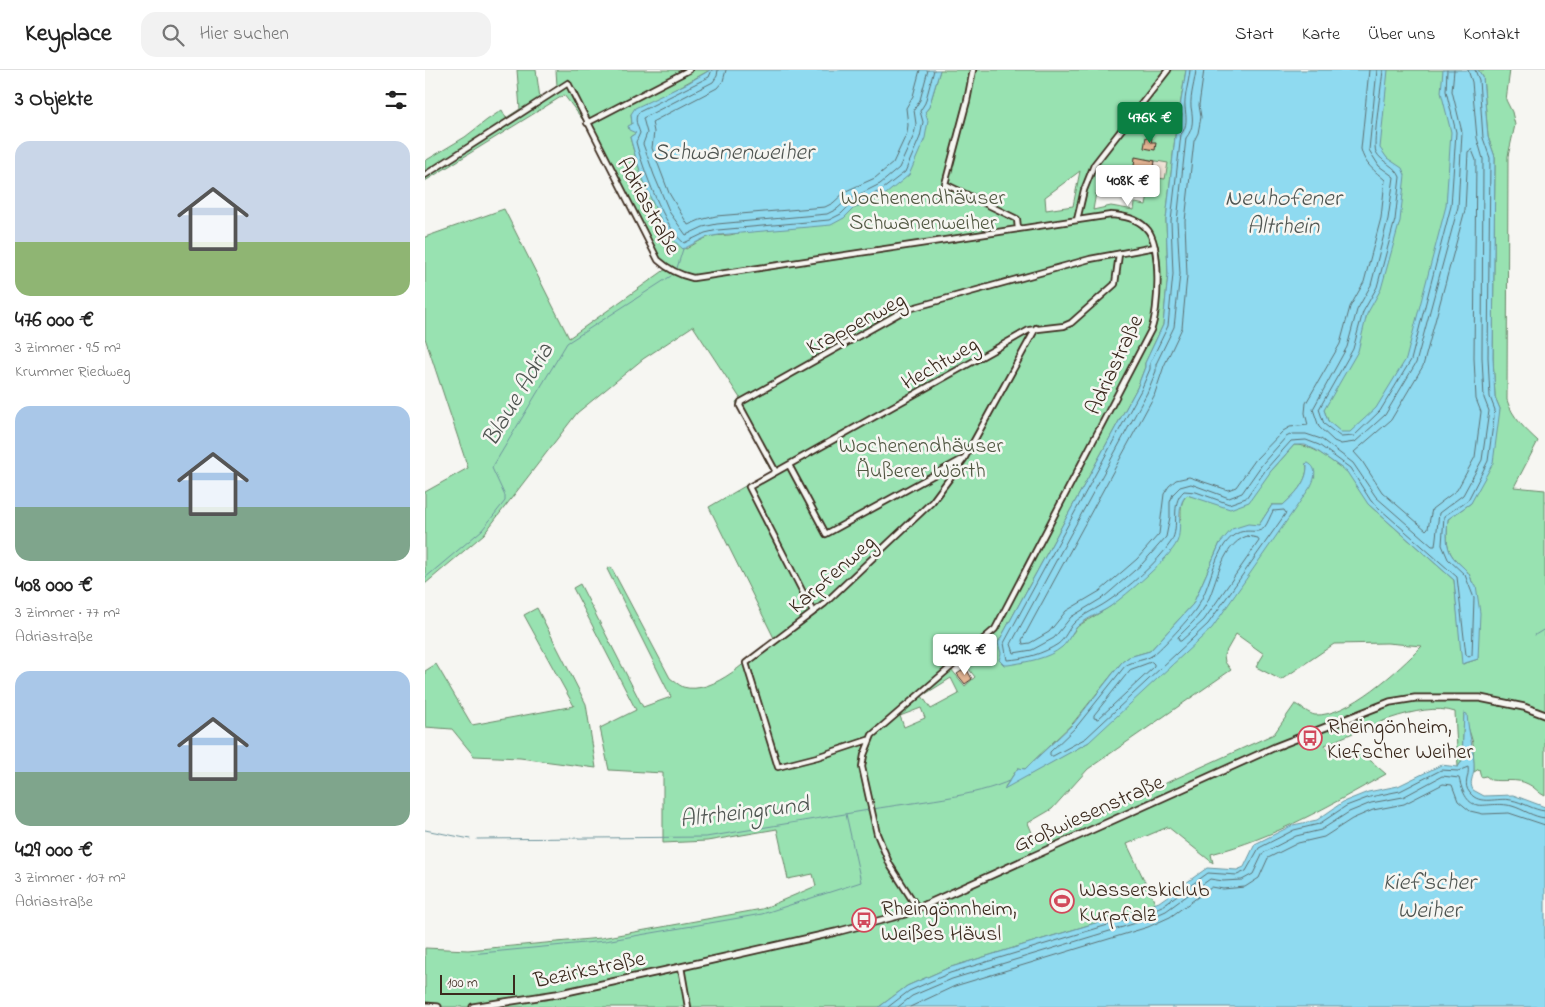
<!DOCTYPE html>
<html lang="de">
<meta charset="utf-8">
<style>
:root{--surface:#fff;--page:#f2f2f2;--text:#222;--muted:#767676;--line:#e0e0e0;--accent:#0b8043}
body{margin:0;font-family:"Indie Flower",sans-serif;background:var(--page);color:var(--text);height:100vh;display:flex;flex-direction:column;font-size:19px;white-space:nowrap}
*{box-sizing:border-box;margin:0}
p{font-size:16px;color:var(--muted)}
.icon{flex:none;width:28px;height:28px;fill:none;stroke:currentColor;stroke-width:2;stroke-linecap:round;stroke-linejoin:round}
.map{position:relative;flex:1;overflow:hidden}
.side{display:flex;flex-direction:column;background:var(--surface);width:425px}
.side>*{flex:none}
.scale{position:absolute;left:15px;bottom:12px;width:75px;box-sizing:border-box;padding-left:5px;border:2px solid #3b2a1e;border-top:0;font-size:14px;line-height:18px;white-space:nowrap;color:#3b2a1e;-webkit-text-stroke:4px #f6f6f2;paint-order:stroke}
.price{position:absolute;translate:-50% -42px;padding:0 11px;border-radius:5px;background:#fff;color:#222;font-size:16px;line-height:32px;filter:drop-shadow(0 1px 2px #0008)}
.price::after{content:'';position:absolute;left:50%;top:30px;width:15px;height:11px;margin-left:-8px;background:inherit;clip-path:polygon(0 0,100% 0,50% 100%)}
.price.selected{background:var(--accent);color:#fff}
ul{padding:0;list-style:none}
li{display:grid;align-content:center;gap:10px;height:265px;padding:0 15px}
li span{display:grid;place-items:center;height:155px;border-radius:15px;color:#555}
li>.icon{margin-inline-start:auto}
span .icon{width:90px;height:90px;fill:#fffc;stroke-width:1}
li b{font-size:21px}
h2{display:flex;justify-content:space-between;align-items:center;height:60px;padding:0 15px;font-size:21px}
header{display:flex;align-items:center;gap:30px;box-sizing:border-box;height:70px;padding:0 25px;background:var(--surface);border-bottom:1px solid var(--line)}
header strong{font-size:24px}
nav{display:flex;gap:28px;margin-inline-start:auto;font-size:18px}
.search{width:350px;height:45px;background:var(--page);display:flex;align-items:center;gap:12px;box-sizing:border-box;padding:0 18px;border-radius:15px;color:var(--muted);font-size:19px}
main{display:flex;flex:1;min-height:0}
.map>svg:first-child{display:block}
.built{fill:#f0e2d6}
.green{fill:#98e2b1;stroke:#6a8668;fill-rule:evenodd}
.water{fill:#8fdaf0;stroke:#6d949c}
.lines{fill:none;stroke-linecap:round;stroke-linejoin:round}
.shore{stroke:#5d7072;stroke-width:1}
.stream{stroke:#6d949c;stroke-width:1}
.building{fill:#e3b493;stroke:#3b2a1e}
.minor-casing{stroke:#3b2a1e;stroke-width:8}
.tertiary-casing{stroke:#3b2a1e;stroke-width:9}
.minor{stroke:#f6f6f2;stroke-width:4.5}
.tertiary{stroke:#f6f6f2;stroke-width:5.5}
.labels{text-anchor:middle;stroke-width:5;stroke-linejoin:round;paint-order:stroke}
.park-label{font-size:22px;fill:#525843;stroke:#f6f6f2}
.street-label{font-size:22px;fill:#3b2a1e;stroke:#f6f6f2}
.poi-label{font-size:22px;fill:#3b2a1e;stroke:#f6f6f2;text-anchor:start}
.water-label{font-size:24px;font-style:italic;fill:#505652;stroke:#f6f6f2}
</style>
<header>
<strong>Keyplace</strong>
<div class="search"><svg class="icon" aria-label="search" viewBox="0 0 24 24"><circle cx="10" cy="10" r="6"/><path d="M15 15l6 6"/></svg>Hier suchen</div>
<nav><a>Start</a><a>Karte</a><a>Über uns</a><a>Kontakt</a></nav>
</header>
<main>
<section class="side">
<h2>3 Objekte<svg class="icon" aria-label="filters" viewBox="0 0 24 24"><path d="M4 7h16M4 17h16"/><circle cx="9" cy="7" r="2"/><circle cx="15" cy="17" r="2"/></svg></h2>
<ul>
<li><span style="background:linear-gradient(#c9d6e8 65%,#8fb573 0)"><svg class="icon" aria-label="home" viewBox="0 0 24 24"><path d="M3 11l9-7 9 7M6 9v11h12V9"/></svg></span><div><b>476 000 €</b><p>3 Zimmer · 95 m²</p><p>Krummer Riedweg</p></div></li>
<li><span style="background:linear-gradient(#a9c7e8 65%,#7fa58c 0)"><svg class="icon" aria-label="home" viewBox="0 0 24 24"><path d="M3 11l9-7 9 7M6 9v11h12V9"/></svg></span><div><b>408 000 €</b><p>3 Zimmer · 77 m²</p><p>Adriastraße</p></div></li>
<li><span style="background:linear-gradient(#a9c7e8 65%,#7fa58c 0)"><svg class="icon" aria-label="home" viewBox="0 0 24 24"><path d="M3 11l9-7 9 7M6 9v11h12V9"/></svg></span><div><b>429 000 €</b><p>3 Zimmer · 107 m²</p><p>Adriastraße</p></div></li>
</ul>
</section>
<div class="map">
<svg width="1120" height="937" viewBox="0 0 1120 937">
<rect width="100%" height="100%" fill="#f6f6f2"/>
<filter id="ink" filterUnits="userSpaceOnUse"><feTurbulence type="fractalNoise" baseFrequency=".02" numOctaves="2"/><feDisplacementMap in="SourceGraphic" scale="10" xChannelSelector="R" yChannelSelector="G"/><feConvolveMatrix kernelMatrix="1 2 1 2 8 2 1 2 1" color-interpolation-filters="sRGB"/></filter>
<g filter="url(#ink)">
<path class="built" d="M720 89 743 93 740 110 717 106Z"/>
<path class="green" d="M92 0H111L115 28 132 16 131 0H285L206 44 207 54 211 63 205 67C212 96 235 163 261 179 268 175 275 170 283 167 292 164 303 167 312 163L419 148 429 138 440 135 500 46V42L504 37 515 0H761L754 42 757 43 755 59 751 58 741 150 743 204 738 255 720 293V297L712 318 573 573 637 577 653 556 686 536 756 448C756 439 755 432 762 425L770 427 846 401 869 375C890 375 902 389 918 399L915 362 903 351 899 340 884 0H1036L1046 157 943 434 1029 510 1038 594 1053 589 1047 512C1044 499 1036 497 1028 487 1020 477 1022 462 1023 449L1046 433 1075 339 1070 327 1068 287 1070 87 1063 67 1058 7 1053 0H1085L1081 30 1087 42 1090 55 1083 86 1082 330C1087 347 1100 359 1113 371L1089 417 1120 420V726C1113 723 1110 717 1103 714 1092 708 1078 712 1066 710L1061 706 1056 707 1054 699 1049 702 1048 673 1039 644 1037 691 1033 697 1030 642C995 630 934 661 900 675 909 693 918 688 932 679L961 704C904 736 849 768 786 784L788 793 743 757 702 774 730 833 716 839 523 898 482 916 454 937H268L259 935 258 937H0V878L43 880 176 868 337 839 391 816 388 804 363 809 352 759 282 771 238 773V703L184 700 175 658 211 640 148 518 155 514 218 637 246 627 182 499 186 497 245 608C249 611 254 615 258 617 289 626 327 586 349 568L284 437 346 401 311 332 315 328 268 256 218 289 152 343 59 464 0 514V422L43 398 0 268V167L79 139 144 268 241 199 232 191 161 54 139 25 0 111V91L40 67 62 50 77 40 81 48 95 39ZM720 89 743 93 740 109 726 107 721 135 710 133 709 140 686 136 668 140 675 100 715 107 717 106ZM655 101 648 136 621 140 620 127ZM882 396 890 407 664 672 580 717 593 698 600 699 648 653 697 592 704 587 725 581 768 534 795 473 834 455 847 435H858C869 425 882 413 882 396ZM811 564 839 584 831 597 856 610 909 574 962 573 997 576C975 599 923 647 890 645 884 644 876 637 870 634L849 664 611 772 603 753 627 739 663 699 806 600 800 592 799 585ZM537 590 550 607 540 616 526 599ZM526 608 534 624 506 639 497 626ZM496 638 500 648 479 657 475 646Z
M112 538 161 634 171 698 95 688 49 686 27 659 0 657V601L11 594 47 655 149 636 99 545Z"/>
<path class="water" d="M285 0H515L504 37 500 42 503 51 500 68 484 105 461 124 440 135 429 138 419 148 406 155 294 165 282 167 258 179C234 161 212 95 205 67L211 63 204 60 203 56 207 54 206 44 210 38 263 13Z
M761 0H963L955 78 962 88 977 98 980 105 975 151 956 219 942 244 933 281 899 340 903 351 916 362H925L951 338 981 289 1021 136 1026 62 1016 22 1018 0H1053L1058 7 1063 67 1070 87 1068 287 1070 327 1075 339 1068 393 1046 433 1023 449C1022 461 1020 477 1028 487 1036 497 1044 499 1047 512L1051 515 1055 543 1053 589 1037 594 1029 510 943 434 922 402 891 380 880 375H869L846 401 824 432 805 439 762 425C750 435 758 458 752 472 745 488 701 525 686 536 676 543 663 547 653 556 647 561 644 571 637 577 623 589 601 592 583 595H579L574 590 576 583 573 573 712 318 720 297V293L738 255 743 204 741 150 751 58H755L757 44 754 43Z
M883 393C893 398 890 408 886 416L787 558 664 672 579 719 593 698 600 699 649 653 697 592 704 587 725 581 768 534 795 473 807 459 823 454 834 455 847 435H858C869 425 882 413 882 396L880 394Z
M1039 643 1042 644C1043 663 1050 681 1049 700 1048 708 1044 712 1048 720L1059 726 1088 725 1120 737V937H454L482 916 523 898 716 839 734 832 782 798 812 800 819 797 830 774 868 755 892 750 918 732 943 722 973 716 1016 695 1033 697 1037 691Z"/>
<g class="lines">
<path class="shore" d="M287 0 284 7 214 42C208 49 213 56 215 63L211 72C217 96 240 159 259 173L280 163 293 160 404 150 416 144 427 133 438 130 458 119 480 102 495 67 498 52 495 41 500 33 509 0
M293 0 292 6 288 12 218 48 222 63 218 74 229 105 245 143 261 165 278 157 292 154 402 144 412 139 424 128 435 124 455 114 474 98 489 65 491 54 489 40 495 30 503 0
M301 0 298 11 292 18 227 52 229 62 227 78 244 123 263 155 275 150 291 146 400 137 408 133 421 121 450 108 468 93 482 63 483 55 481 38 488 26 495 0
M765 0C764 12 759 26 760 37 761 47 763 56 756 64L746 151 748 204 743 256 725 293V299L716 320 579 573 582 590C599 589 618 584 633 574 640 569 643 559 649 553 658 544 672 539 682 532 703 518 732 493 746 472 756 456 744 434 759 421L771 422 804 434 821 428 842 398 866 371 881 370 894 375 925 398 946 431 1032 507 1041 585 1044 587 1047 585 1049 528 1040 505 1023 489 1017 475 1019 446 1043 430 1063 391 1070 340 1065 327 1063 287 1065 88 1058 68 1054 10 1050 0
M771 0C770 11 765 25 766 37 768 48 769 58 761 68L752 151 755 204 749 257 731 294V301L722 323 586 574 589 583 607 580 629 568 646 547 679 527 717 494 741 467 745 447V432L748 424 755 417 766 414 804 428 817 423 838 393 861 367 867 364H881L896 369 928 393 951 427 1007 476H1010L1014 443 1038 425 1057 390 1064 341 1059 328 1057 287 1058 89 1052 68 1047 12 1043 0
M779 0 774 35 776 47 773 63 769 71 760 151 762 206 757 258 739 296 729 326 597 570 598 574 605 573 624 562 641 541 675 521 712 489 734 464 739 424 744 416 751 410 764 407 803 420 811 417 831 389 858 361 865 357 883 355 880 343 881 333 915 274 925 237 939 212 956 148 960 110C950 101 939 94 936 79L944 0
M952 0 944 80 954 96 969 107 963 149 946 215 932 240 922 277 888 339 894 357 909 371 916 374 930 372 960 345 991 293 1033 137 1037 62 1027 21 1029 0
M958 0C957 13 947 74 951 82 957 93 971 96 975 107L970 150 952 217 938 242 928 279 894 339 899 354 916 367 929 366 955 341 986 290 1026 136 1031 62 1021 21 1022 0
M1047 80 1051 90 1049 288 1051 329 1056 342 1050 387 1032 420 1007 439 1003 458 1001 460 957 422 937 391 929 382 966 350 998 296 1040 140 1043 82Z
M848 441 859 440 861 443 783 554 661 668 628 686H625V682L652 656 700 596C709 590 720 591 728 585 736 579 767 546 772 537 785 518 787 492 800 474 817 452 829 467 839 458 843 453 845 446 848 441Z
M822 466 833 468 834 471 779 550 756 571H754L753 567C761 559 770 551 777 541 793 519 793 476 822 466Z
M727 592 729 594V597L673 649 669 648V645L705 600Z
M463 937 484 921 525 903 719 844 737 836 783 803 812 805 821 801 834 778 869 760 894 754 921 736 945 727 975 721 1016 700 1033 701 1043 697C1045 706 1037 714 1045 723 1055 736 1072 727 1086 730 1098 732 1108 740 1120 741
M473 937 487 926 527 909 721 850 741 841 785 809 798 811 817 810 828 804 838 783 871 766 896 760 924 742 946 733 978 727 1017 706 1034 708C1044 750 1059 729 1087 736 1098 739 1108 747 1120 748
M485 937 530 916 723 857 745 847 787 817 798 819 820 817 834 808 843 788 873 773 899 767 927 749 948 740 979 734 1018 714 1027 715 1033 731 1045 741 1058 744 1084 743 1120 755"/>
<path class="stream" d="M252 198 258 179
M0 508 57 460 80 431V426L67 398 142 273 246 206
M1110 565 1120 559
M448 739C488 732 551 727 586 710
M0 760 45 769
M52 769 281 767 444 740
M46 884 180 871 337 844 436 812 421 744"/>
</g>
<path class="building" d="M721 67 727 68 726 72H731L730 80 719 78Z
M710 87 730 91 728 103 718 101V98L709 96Z
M541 598 547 609 540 614 532 604Z"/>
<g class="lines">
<g class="minor-casing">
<path id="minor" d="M548 0 542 31 520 114 592 149 593 159
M162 53 264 0
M0 105 143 13 233 190C244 200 254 205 268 208L686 145C698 146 712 148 721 158 737 173 734 241 726 260L570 559 447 665 439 685 437 697 452 764 465 795 493 839
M652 150 659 120 669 95 743 0
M364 395 401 464 536 390
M351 402 315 336 316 332 480 240 665 189 730 177
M388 542 324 417 604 260 639 256 646 253 690 214 694 184
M443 670 392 687 353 697 321 593 399 534 507 432 539 389 611 258
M256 897 263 937"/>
</g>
<g class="tertiary-casing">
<path id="tertiary" d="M0 936 13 937
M48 937 132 924 256 897 411 862 480 844 850 677 965 632 990 628H1055L1099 637 1120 645"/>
</g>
<use href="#minor" class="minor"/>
<use href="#tertiary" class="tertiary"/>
</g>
</g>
<defs>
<g id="bus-ring" transform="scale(1.25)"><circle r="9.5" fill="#f6f6f2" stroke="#d1495b" stroke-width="1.5"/><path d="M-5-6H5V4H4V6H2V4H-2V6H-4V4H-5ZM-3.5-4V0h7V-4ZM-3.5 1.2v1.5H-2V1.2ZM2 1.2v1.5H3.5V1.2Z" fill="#d1495b"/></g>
<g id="stadium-ring" transform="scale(1.25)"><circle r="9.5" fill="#f6f6f2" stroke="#d1495b" stroke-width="1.5"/><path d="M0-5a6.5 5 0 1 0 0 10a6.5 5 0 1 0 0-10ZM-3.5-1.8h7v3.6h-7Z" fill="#d1495b"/></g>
</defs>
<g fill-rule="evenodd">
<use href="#bus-ring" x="885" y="668"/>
<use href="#stadium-ring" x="637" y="831"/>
<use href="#bus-ring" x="439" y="850"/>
</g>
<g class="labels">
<g class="park-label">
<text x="498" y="134">Wochenendhäuser<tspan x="498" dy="25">Schwanenweiher</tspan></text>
<text x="496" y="382">Wochenendhäuser<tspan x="496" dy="25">Äußerer Wörth</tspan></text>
</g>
<g class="street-label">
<text transform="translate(225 135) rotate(61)" y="8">Adriastraße</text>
<text transform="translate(430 252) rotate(-28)" y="8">Krappenweg</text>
<text transform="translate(514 292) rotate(-30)" y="8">Hechtweg</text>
<text transform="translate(688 294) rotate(-65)" y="8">Adriastraße</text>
<text transform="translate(406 503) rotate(-41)" y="8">Karpfenweg</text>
<text transform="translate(663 742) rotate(-24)" y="8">Großwiesenstraße</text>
<text transform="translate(164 898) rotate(-12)" y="8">Bezirkstraße</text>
</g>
<g class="poi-label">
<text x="902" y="663">Rheingönheim,<tspan x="902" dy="25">Kiefscher Weiher</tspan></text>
<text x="654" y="826">Wasserskiclub<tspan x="654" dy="25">Kurpfalz</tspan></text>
<text x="456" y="845">Rheingönnheim,<tspan x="456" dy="25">Weißes Häusl</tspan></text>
</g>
<g class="water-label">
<text x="308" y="89">Schwanenweiher</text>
<text x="858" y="135">Neuhofener<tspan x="858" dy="28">Altrhein</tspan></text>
<text transform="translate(92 324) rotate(-59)" y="8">Blaue Adria</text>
<text transform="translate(319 741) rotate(-7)" y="8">Altrheingrund</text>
<text x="1004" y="819">Kief'scher<tspan x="1004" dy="28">Weiher</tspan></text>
</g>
</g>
</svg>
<div class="scale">100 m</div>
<b class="price selected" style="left:725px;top:74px">476K €</b>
<b class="price" style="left:703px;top:137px">408K €</b>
<b class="price" style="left:540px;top:606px">429K €</b>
</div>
</main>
